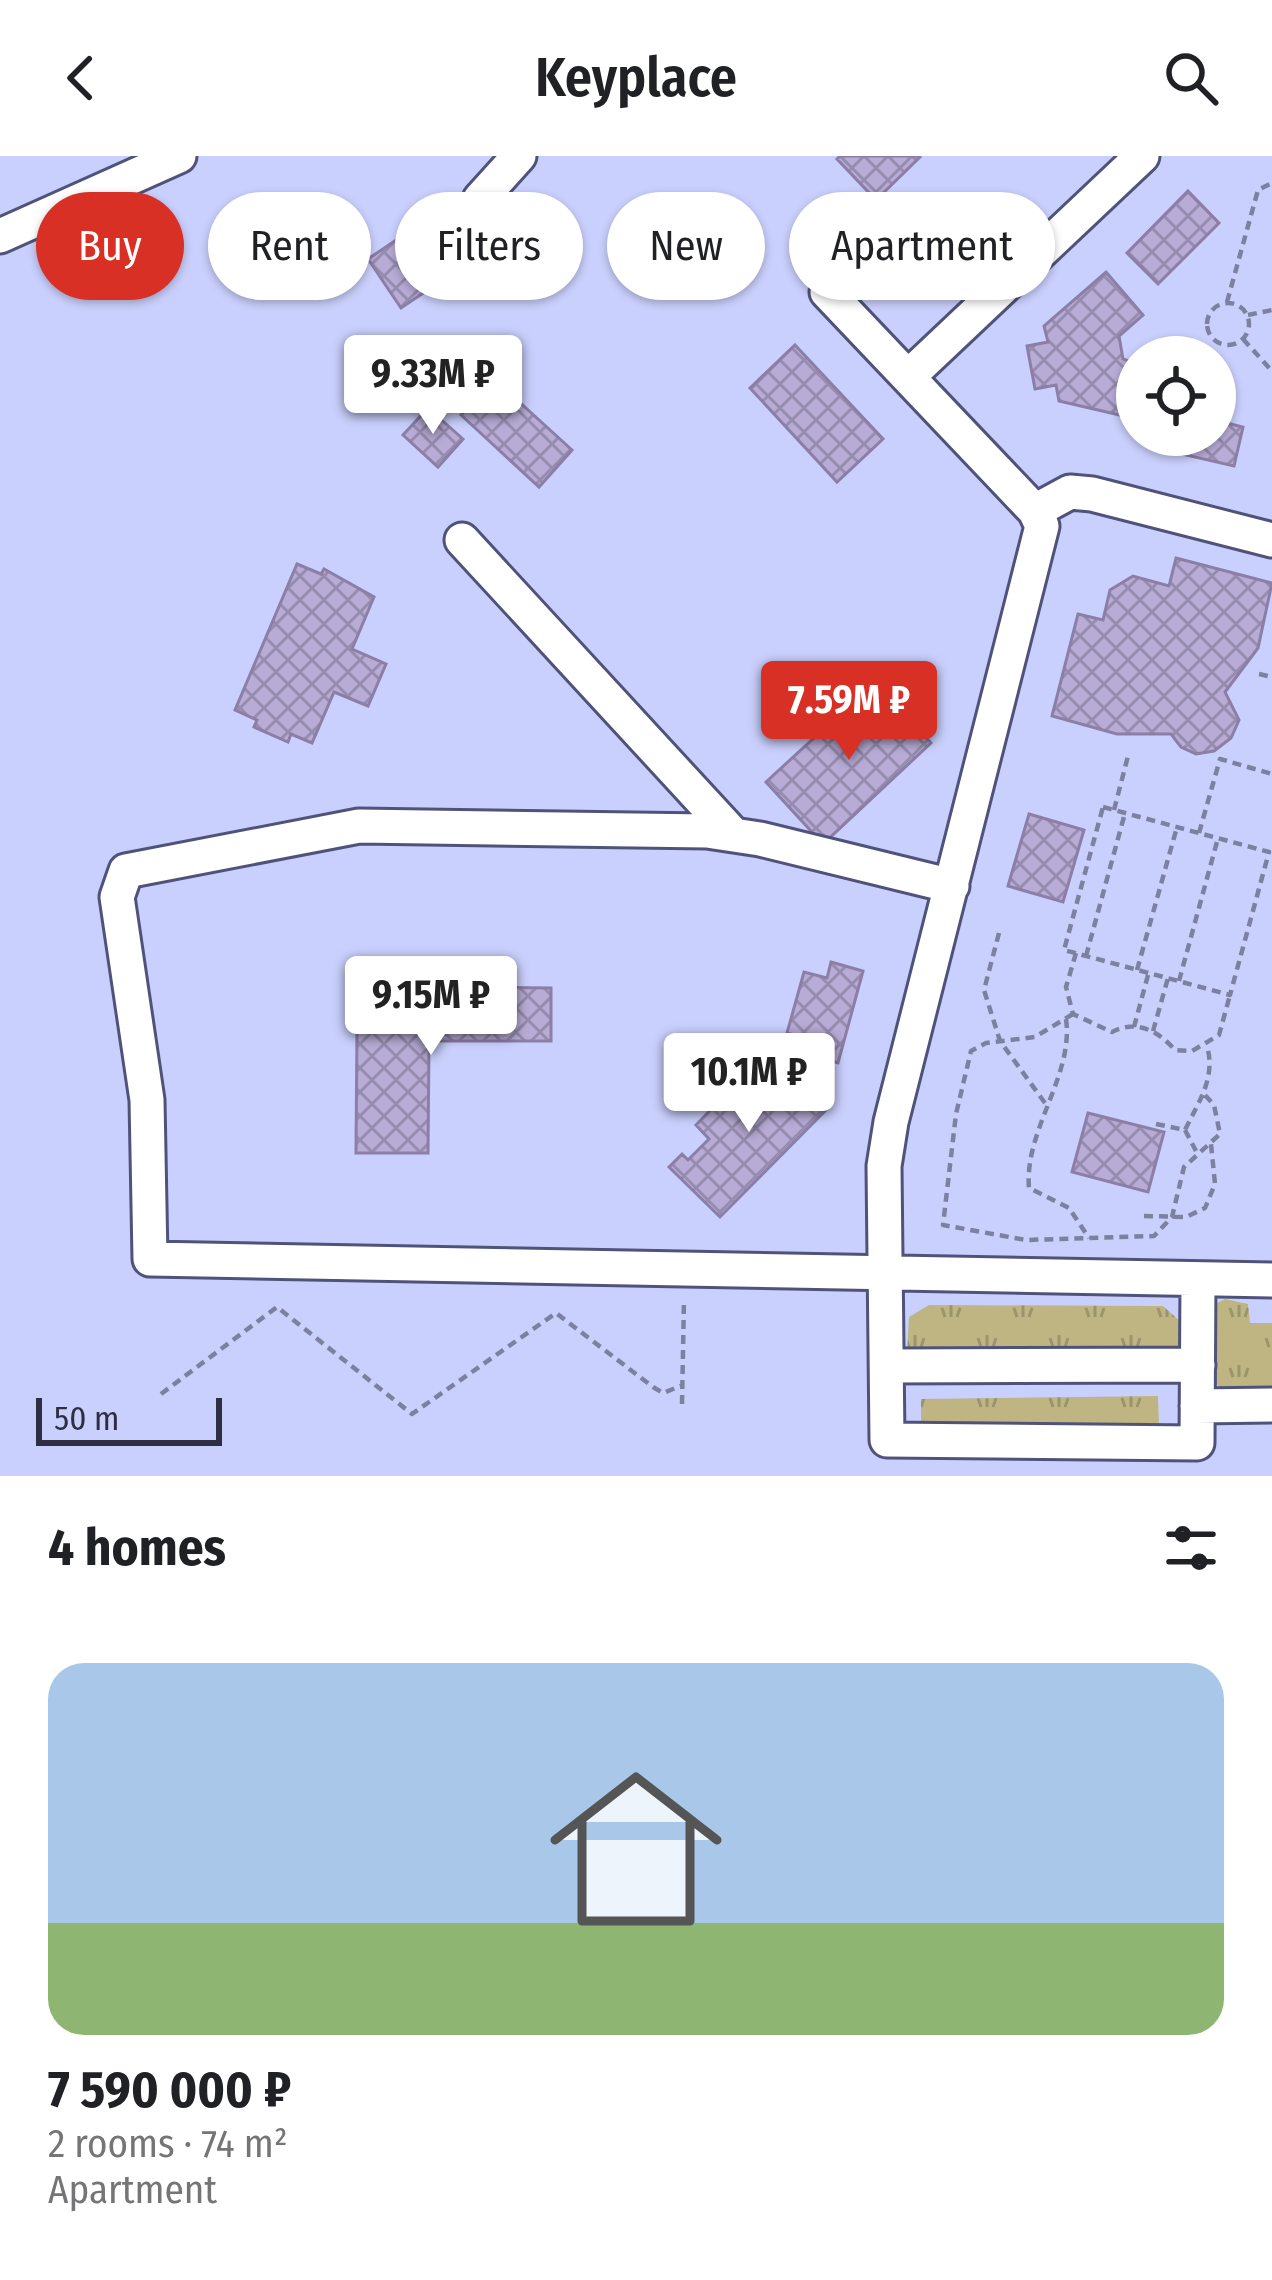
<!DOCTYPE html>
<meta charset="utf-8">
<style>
:root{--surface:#fff;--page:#f2f2f2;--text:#202124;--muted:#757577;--accent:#d93025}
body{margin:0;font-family:"Fira Sans Condensed",sans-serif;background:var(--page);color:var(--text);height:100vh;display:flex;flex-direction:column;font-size:45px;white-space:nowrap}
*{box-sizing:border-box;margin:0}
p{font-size:39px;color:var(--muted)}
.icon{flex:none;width:66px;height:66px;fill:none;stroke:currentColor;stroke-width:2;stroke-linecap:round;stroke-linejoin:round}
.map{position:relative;height:1320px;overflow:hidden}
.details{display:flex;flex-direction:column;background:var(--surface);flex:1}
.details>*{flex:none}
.top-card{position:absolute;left:36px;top:36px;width:1200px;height:108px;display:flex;gap:24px}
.controls{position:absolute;left:1116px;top:180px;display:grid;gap:24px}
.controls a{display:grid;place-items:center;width:120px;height:120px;border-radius:50%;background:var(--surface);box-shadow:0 3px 9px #0004;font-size:60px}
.scale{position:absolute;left:36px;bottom:30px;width:186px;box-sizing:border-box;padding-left:12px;border:6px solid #2d2f41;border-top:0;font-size:33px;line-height:42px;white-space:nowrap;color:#2d2f41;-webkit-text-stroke:9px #cad0fd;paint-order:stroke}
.price{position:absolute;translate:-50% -102px;padding:0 27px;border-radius:12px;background:#fff;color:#222;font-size:39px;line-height:78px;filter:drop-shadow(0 3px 6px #0008)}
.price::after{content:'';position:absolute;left:50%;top:72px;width:36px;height:27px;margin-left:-18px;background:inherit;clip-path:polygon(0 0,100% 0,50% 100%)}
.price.active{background:var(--accent);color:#fff}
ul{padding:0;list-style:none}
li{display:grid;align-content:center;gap:24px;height:636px;padding:0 48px}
li span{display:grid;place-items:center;height:372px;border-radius:36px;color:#555}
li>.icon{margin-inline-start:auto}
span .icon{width:216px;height:216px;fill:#fffc;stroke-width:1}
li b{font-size:51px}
h2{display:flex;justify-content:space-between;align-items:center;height:144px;padding:0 48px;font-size:51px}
.pill{padding:0 42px;border-radius:54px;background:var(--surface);box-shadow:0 3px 9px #0004;font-size:42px;line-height:108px}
.pill.active{background:var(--accent);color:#fff}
header{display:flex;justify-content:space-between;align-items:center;height:156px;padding:0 48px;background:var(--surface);font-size:54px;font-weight:600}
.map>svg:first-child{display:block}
.grass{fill:url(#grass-tufts)}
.building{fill:url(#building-cross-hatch);stroke:#8b7ea7;stroke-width:3}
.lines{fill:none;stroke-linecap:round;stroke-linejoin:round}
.minor-casing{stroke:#4f5379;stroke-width:39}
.path{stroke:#7d81a0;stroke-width:4.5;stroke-dasharray:9 6;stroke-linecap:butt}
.minor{stroke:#fff;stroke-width:33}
</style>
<header><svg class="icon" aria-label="back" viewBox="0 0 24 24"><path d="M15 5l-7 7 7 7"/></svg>Keyplace<svg class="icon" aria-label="search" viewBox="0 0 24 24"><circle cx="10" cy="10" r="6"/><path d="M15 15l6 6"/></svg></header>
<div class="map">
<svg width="1272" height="1320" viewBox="0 0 1272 1320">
<defs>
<pattern id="grass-tufts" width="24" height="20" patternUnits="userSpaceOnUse" patternTransform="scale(3)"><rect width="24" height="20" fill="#beb582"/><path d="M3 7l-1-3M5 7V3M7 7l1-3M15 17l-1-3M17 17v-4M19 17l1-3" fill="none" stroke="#9b946c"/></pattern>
<pattern id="building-cross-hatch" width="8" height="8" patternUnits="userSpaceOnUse" patternTransform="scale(3)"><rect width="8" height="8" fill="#b8abd6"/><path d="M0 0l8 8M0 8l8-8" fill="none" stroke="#968caf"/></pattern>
</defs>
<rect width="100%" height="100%" fill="#cad0fd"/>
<path class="grass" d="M1225 1143 1248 1148 1250 1167H1272V1241L1224 1235 1212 1224 1211 1150Z
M929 1149 1163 1150 1181 1166 1182 1196 907 1198 909 1161Z
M1158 1240 1159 1269 921 1271V1243Z"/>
<path class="building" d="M840 0H919L920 1 876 44 837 3Z
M1188 35 1219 67 1158 128 1127 97Z
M408 76 441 125 401 152 368 103Z
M1106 116 1143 159 1119 180 1123 203 1137 208V263L1059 245 1056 229 1035 233 1027 190 1048 186 1044 170Z
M795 189 883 283 837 326 750 232Z
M493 222 572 294 539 331 461 259Z
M428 252 463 283 438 311 403 279Z
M1215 264 1243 271 1234 310 1164 294 1168 279H1215Z
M1176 402 1272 427 1258 492 1225 536 1239 564 1231 582 1214 595 1196 598 1181 591 1171 578H1117L1052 560 1078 458 1103 464 1110 434 1133 420 1169 430Z
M297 408 321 418 324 413 374 441 352 493 386 508 368 550 334 536 312 587 291 578 288 586 254 571 257 564 235 554Z
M875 526 931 587 823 688 766 626Z
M1029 658 1084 674 1063 746 1008 730Z
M831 806 863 815 838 907 807 898 811 884 787 877 804 816 827 822Z
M456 831 551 832V885H429L428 997H356L357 869H394V845H429V860H455Z
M779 899 830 950 720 1061 669 1011 682 998 688 1004 709 983 696 969 742 922 756 936 774 917 768 911Z
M1088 957 1164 976 1148 1036 1072 1016Z"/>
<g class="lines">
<g class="minor-casing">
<path id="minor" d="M480 43 519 0
M0 80 179 0
M827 136 1035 355 1042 370 891 966 884 1010 887 1284 1197 1287 1198 1123
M908 221 1142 0
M1035 355 1070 336 1092 338 1272 384
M462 384 732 677
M952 730 760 683 707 675 359 670 126 715 117 741 147 944 150 1103 1272 1124
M887 1210 1198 1209
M1197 1250 1272 1249"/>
</g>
<path class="path" d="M1227 146 1258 34 1272 27
M1207 168a21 21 0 1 1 42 0a21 21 0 1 1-42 0Z
M1248 159 1272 154
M1243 183 1272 215
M1259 518 1272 521
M1103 651 1269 696 1230 839 1064 794Z
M1114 654 1128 600
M1199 677 1220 603 1272 618
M999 777 984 834 1000 885 1045 947
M1076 797 1066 831 1073 858 1112 876C1137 863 1158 875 1175 894L1192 895 1219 879 1230 839
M1086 800 1125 657
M1137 814 1177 671
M1179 825 1218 682
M1073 858 1035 881 986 887 971 895 956 958 943 1069 1026 1084 1154 1080 1172 1061 1184 1011 1220 978 1214 949 1204 938
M1066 863C1074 920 1024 974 1029 1032L1069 1052 1089 1082
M1134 871 1148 819
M1153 875 1168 822
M1156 968 1185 974C1199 945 1216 922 1207 890
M1185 974 1196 995
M1144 1060 1186 1061 1205 1052 1215 1028 1211 988
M161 1238 277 1151 412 1258 556 1157 653 1231 663 1237 683 1229
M682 1248 684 1143"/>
<use href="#minor" class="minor"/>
</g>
</svg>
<div class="controls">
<a><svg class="icon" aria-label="locate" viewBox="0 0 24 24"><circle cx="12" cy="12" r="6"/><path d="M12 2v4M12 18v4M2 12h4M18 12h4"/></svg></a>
</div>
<div class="scale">50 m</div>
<b class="price" style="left:433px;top:281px">9.33M ₽</b>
<b class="price active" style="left:849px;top:607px">7.59M ₽</b>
<b class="price" style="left:431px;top:902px">9.15M ₽</b>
<b class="price" style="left:749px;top:979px">10.1M ₽</b>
<div class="top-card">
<a class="pill active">Buy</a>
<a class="pill">Rent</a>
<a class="pill">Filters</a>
<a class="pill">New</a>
<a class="pill">Apartment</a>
</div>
</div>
<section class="details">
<h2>4 homes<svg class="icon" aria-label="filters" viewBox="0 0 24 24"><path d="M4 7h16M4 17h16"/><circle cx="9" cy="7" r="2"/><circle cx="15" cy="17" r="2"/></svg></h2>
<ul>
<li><span style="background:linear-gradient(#a9c7e8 70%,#8fb573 0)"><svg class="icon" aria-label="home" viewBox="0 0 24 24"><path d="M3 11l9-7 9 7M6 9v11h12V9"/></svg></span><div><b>7 590 000 ₽</b><p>2 rooms · 74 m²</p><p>Apartment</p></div></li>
</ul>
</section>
